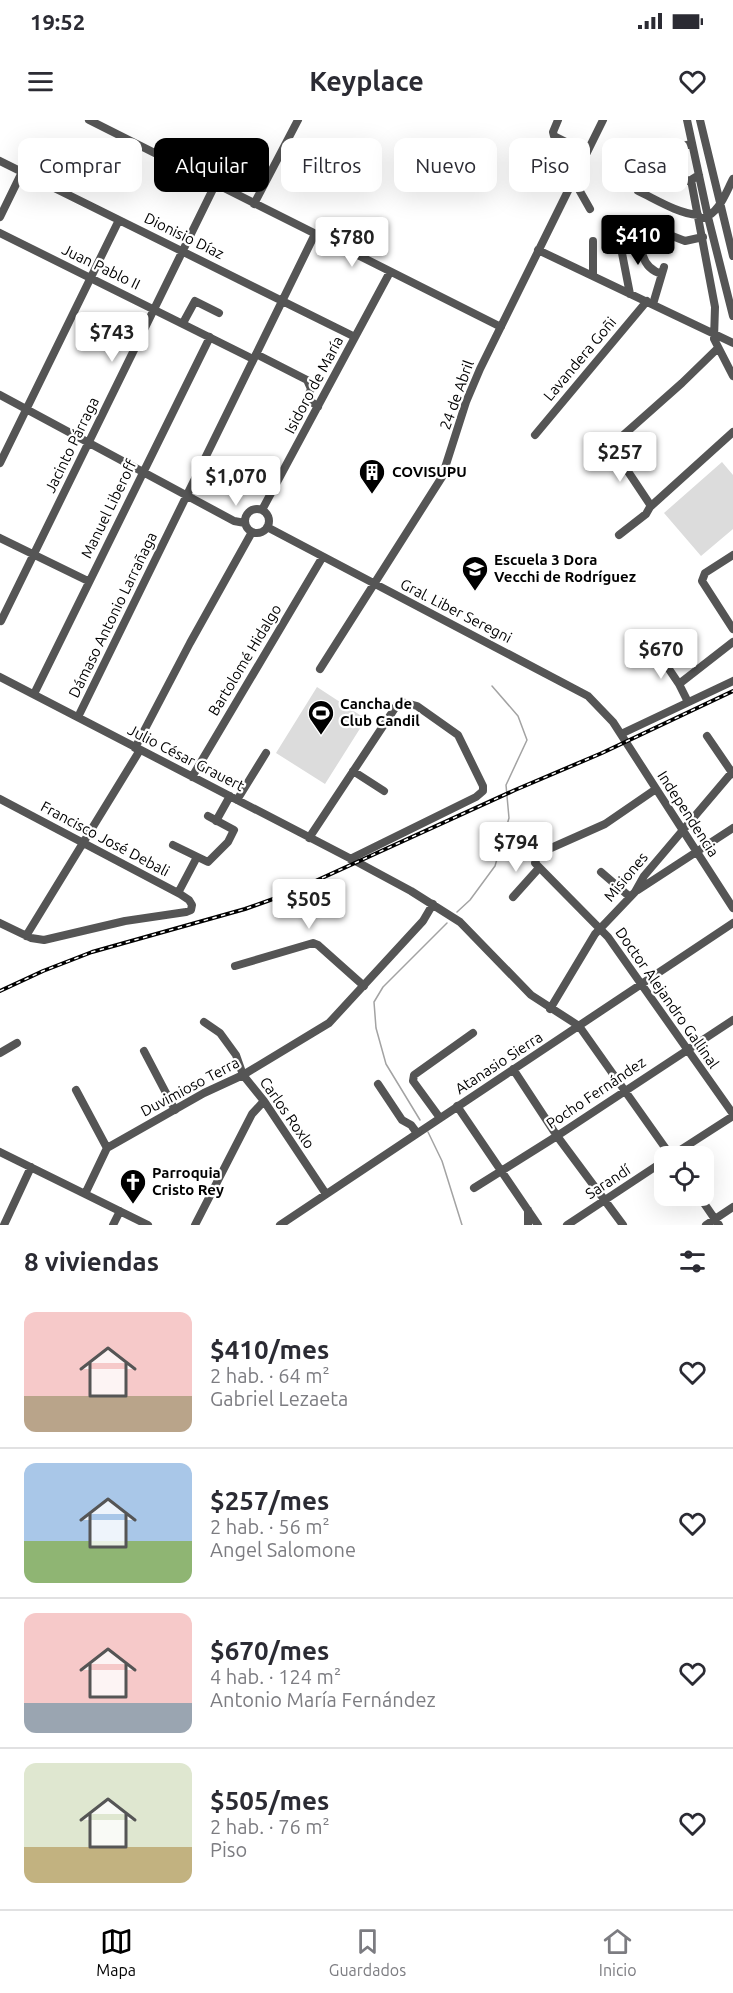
<!DOCTYPE html>
<html lang="es">
<meta charset="utf-8">
<style>
:root{--surface:#fff;--page:#f2f2f3;--text:#2b2b33;--muted:#7c7c81;--line:#e1e1e2;--accent:#000}
body{margin:0;font-family:Ubuntu,sans-serif;background:var(--page);color:var(--text);height:100vh;display:flex;flex-direction:column;font-size:22px;white-space:nowrap}
*{box-sizing:border-box;margin:0}
p{font-size:20px;color:var(--muted)}
.icon{flex:none;width:33px;height:33px;fill:none;stroke:currentColor;stroke-width:2;stroke-linecap:round;stroke-linejoin:round}
.map{position:relative;height:1105px;overflow:hidden}
.drawer{display:flex;flex-direction:column;background:var(--surface);flex:1}
.drawer>*{flex:none}
.top-card{position:absolute;left:18px;top:18px;width:698px;height:54px;display:flex;gap:12px}
.fabs{position:absolute;left:654px;top:1026px;display:grid;gap:12px}
.fabs a{display:grid;place-items:center;width:60px;height:60px;border-radius:12px;background:var(--surface);box-shadow:0 6px 24px #0002;font-size:30px}
.price{position:absolute;translate:-50% -51px;padding:0 14px;border-radius:6px;background:#fff;color:#222;font-size:20px;line-height:39px;filter:drop-shadow(0 2px 3px #0008)}
.price::after{content:'';position:absolute;left:50%;top:36px;width:18px;height:14px;margin-left:-9px;background:inherit;clip-path:polygon(0 0,100% 0,50% 100%)}
.price.active{background:var(--accent);color:#fff}
ul{padding:0;list-style:none}
li{display:flex;align-items:center;gap:18px;height:150px;padding:0 24px}
li+li{border-top:2px solid var(--line)}
li span{display:grid;place-items:center;flex:none;width:168px;height:120px;border-radius:12px;color:#555}
li>.icon{margin-inline-start:auto}
span .icon{width:72px;height:72px;fill:#fffc;stroke-width:1}
li b{font-size:26px}
h2{display:flex;justify-content:space-between;align-items:center;height:72px;padding:0 24px;font-size:26px}
.chip{padding:0 21px;border-radius:12px;background:var(--surface);box-shadow:0 6px 24px #0002;font-size:21px;line-height:54px}
.chip.active{background:var(--accent);color:#fff}
.status{display:flex;justify-content:space-between;align-items:center;height:42px;padding:0 30px;background:var(--surface);direction:ltr}
.status svg{height:16px;fill:currentColor}
header{display:flex;justify-content:space-between;align-items:center;height:78px;padding:0 24px;background:var(--surface);font-size:27px;font-weight:600}
.tabs{display:flex;justify-content:space-around;align-items:center;height:84px;border-top:2px solid var(--line);background:var(--surface);font-size:16px;color:var(--muted)}
.tabs a{display:grid;justify-items:center;gap:3px}
.tabs .active{color:var(--accent)}
.map>svg:first-child{display:block}
.pitch{fill:#dcdcdc}
.lines{fill:none;stroke-linecap:round;stroke-linejoin:round}
.stream{stroke:#a3a3a3;stroke-width:1.5}
.minor{stroke:#555;stroke-width:8}
.rail-casing{stroke:#000;stroke-width:4}
.rail{stroke:#fff;stroke-width:1.5;stroke-dasharray:4.5;stroke-linecap:butt}
.labels{text-anchor:middle;stroke-width:4.5;stroke-linejoin:round;paint-order:stroke}
.street-label{font-size:15px;fill:#000;stroke:#fff}
.poi-label{font-size:15px;font-weight:bold;fill:#000;stroke:#fff;text-anchor:start}
</style>
<div class="status"><b>19:52</b><svg viewBox="0 0 49 12"><path d="M0 12V9h3v3zM5 12V6h3v6zM10 12V3h3v9zM15 12V0h3v12zM26 1h20v11H26zM47 4h2v5h-2z"/></svg></div>
<header><svg class="icon" aria-label="menu" viewBox="0 0 24 24"><path d="M4 6h16M4 12h16M4 18h16"/></svg>Keyplace<svg class="icon" aria-label="heart" viewBox="0 0 24 24"><path d="M12 20l-8-8c-3-5 5-10 8-4 3-6 11-1 8 4z"/></svg></header>
<div class="map">
<svg width="733" height="1105" viewBox="0 0 733 1105">
<rect width="100%" height="100%" fill="#fff"/>
<path class="pitch" d="M722 342 733 355V409L701 436 664 393Z
M317 567 366 599 325 664 276 633Z"/>
<g class="lines">
<path class="stream" d="M457 792 470 780 495 746 509 698 506 665 527 620 518 596 492 566
M420 1000 386 944 376 908 374 882 383 867 447 803
M428 1012 442 1041 462 1105"/>
<path class="minor" d="M89 0 501 207
M558 0 553 12 554 16 586 32
M687 0 708 97 733 196
M700 0 733 136
M656 31 692 24
M0 41 355 217
M699 55 691 60 715 187 714 219 733 256
M646 58C663 65 674 63 691 60
M573 59 590 89
M638 71C657 80 677 93 698 95
M254 84 298 0
M0 97 22 52
M703 98C719 94 726 72 733 59
M0 113 253 239
M620 123 630 174
M538 130 733 223
M662 154C641 148 638 127 645 109L649 107 685 121 703 117
M593 156V121
M653 184 664 147
M183 203 195 181 219 193
M256 234 307 260 311 269 307 278 318 287
M0 275 234 401 245 403
M535 315 647 181
M0 343 119 100
M651 386 611 326 682 263 718 228
M245 401a12 12 0 1 1 24 0a12 12 0 1 1-24 0Z
M262 390 390 152
M267 407 588 576 613 602 733 788
M619 415 646 394 650 387 733 312
M0 418 88 461
M733 435 705 453 702 461 733 509
M1 501 215 65
M654 527 679 564 688 582
M320 549 442 357 466 282 480 249 603 0
M0 557 359 743 411 771 460 802 531 875 579 906 671 1036
M679 564 733 522
M34 574 210 217
M78 597 315 114
M621 614 733 561
M707 616 733 654
M135 628 190 523 252 412
M353 651 384 671
M192 657 322 438
M656 669 605 704 542 732 537 737 535 743 608 817 733 994
M0 679 180 774 189 780 192 785 191 790 186 792 125 801 44 820 31 818 0 803
M237 680 266 633
M216 701 230 676
M309 718 397 585 402 582 417 586 458 615 483 666V671L476 677 350 739
M173 725 208 742 228 722 234 710 208 696
M601 752 630 777
M638 770 733 708
M178 773 197 737
M513 777 539 748
M26 816 140 630
M235 846 313 823 318 825 364 866
M550 889 595 814 635 772 644 756 733 651
M204 902 220 913 236 935 243 955 264 981 326 1074
M144 931 175 990
M0 933 17 923
M513 949 557 1016 623 1105
M378 964 402 1000 411 1005 417 1013
M76 970 107 1028
M457 986 538 1105
M440 998 413 961 414 955 473 913
M0 1032 148 1105
M671 1036 733 996
M474 1068 557 1016 733 900
M85 1074 107 1028 204 973 243 955 329 903 423 801 433 784
M699 1076 719 1105
M528 1090V1105
M4 1105 31 1047
M113 1105 120 1091
M195 1105 252 994 264 981
M280 1105 733 803
M567 1105 664 1041
M706 1105 733 1087"/>
<g class="rail-casing">
<path id="rail" d="M0 871 43 851 92 832 245 789 287 774 515 670 602 633 733 571"/>
</g>
<use href="#rail" class="rail"/>
</g>
<defs>
<g id="building-pin" transform="scale(1.35)"><path d="M0 17L-7.5 6A9.5 9.5 0 1 1 7.5 6Z" fill="#000" stroke="#fff"/><path d="M-4-6H4V6H1V3H-1V6H-4ZM-2.5-4.3h1.7v1.8h-1.7ZM.8-4.3h1.7v1.8H.8ZM-2.5-1h1.7V.8h-1.7ZM.8-1h1.7V.8H.8Z" fill="#fff"/></g>
<g id="school-pin" transform="scale(1.35)"><path d="M0 17L-7.5 6A9.5 9.5 0 1 1 7.5 6Z" fill="#000" stroke="#fff"/><path d="M0-5L7-2L0 1L-7-2ZM-4 1L0 2.5L4 1V4Q0 6-4 4Z" fill="#fff"/></g>
<g id="stadium-pin" transform="scale(1.35)"><path d="M0 17L-7.5 6A9.5 9.5 0 1 1 7.5 6Z" fill="#000" stroke="#fff"/><path d="M0-5a6.5 5 0 1 0 0 10a6.5 5 0 1 0 0-10ZM-3.5-1.8h7v3.6h-7Z" fill="#fff"/></g>
<g id="church-pin" transform="scale(1.35)"><path d="M0 17L-7.5 6A9.5 9.5 0 1 1 7.5 6Z" fill="#000" stroke="#fff"/><path d="M-1.2-6h2.4v3.5h3.3v2.4h-3.3V6h-2.4V-.1h-3.3v-2.4h3.3Z" fill="#fff"/></g>
</defs>
<g fill-rule="evenodd">
<use href="#building-pin" x="372" y="352"/>
<use href="#school-pin" x="475" y="449"/>
<use href="#stadium-pin" x="321" y="593"/>
<use href="#church-pin" x="133" y="1062"/>
</g>
<g class="labels">
<g class="street-label">
<text transform="translate(184 116) rotate(26)" y="5">Dionisio Díaz</text>
<text transform="translate(101 147) rotate(26)" y="5">Juan Pablo II</text>
<text transform="translate(580 239) rotate(-50)" y="5">Lavandera Goñi</text>
<text transform="translate(314 265) rotate(-62)" y="5">Isidoro de María</text>
<text transform="translate(457 275) rotate(-70)" y="5">24 de Abril</text>
<text transform="translate(72 325) rotate(-64)" y="5">Jacinto Párraga</text>
<text transform="translate(109 389) rotate(-64)" y="5">Manuel Liberoff</text>
<text transform="translate(456 491) rotate(27)" y="5">Gral. Liber Seregni</text>
<text transform="translate(113 495) rotate(-64)" y="5">Dámaso Antonio Larrañaga</text>
<text transform="translate(245 540) rotate(-59)" y="5">Bartolomé Hidalgo</text>
<text transform="translate(186 638) rotate(27)" y="5">Julio César Grauert</text>
<text transform="translate(688 694) rotate(57)" y="5">Independencia</text>
<text transform="translate(105 719) rotate(28)" y="5">Francisco José Debali</text>
<text transform="translate(626 757) rotate(-50)" y="5">Misiones</text>
<text transform="translate(667 878) rotate(55)" y="5">Doctor Alejandro Gallinal</text>
<text transform="translate(499 943) rotate(-33)" y="5">Atanasio Sierra</text>
<text transform="translate(190 967) rotate(-28)" y="5">Duvimioso Terra</text>
<text transform="translate(596 973) rotate(-34)" y="5">Pocho Fernández</text>
<text transform="translate(287 993) rotate(55)" y="5">Carlos Roxlo</text>
<text transform="translate(608 1062) rotate(-33)" y="5">Sarandí</text>
</g>
<g class="poi-label">
<text x="392" y="357">COVISUPU</text>
<text x="494" y="445">Escuela 3 Dora<tspan x="494" dy="17">Vecchi de Rodríguez</tspan></text>
<text x="340" y="589">Cancha de<tspan x="340" dy="17">Club Candil</tspan></text>
<text x="152" y="1058">Parroquia<tspan x="152" dy="17">Cristo Rey</tspan></text>
</g>
</g>
</svg>
<div class="fabs">
<a><svg class="icon" aria-label="locate" viewBox="0 0 24 24"><circle cx="12" cy="12" r="6"/><path d="M12 2v4M12 18v4M2 12h4M18 12h4"/></svg></a>
</div>
<b class="price active" style="left:638px;top:146px">$410</b>
<b class="price" style="left:352px;top:148px">$780</b>
<b class="price" style="left:112px;top:243px">$743</b>
<b class="price" style="left:620px;top:363px">$257</b>
<b class="price" style="left:236px;top:387px">$1,070</b>
<b class="price" style="left:661px;top:560px">$670</b>
<b class="price" style="left:516px;top:753px">$794</b>
<b class="price" style="left:309px;top:810px">$505</b>
<div class="top-card">
<a class="chip">Comprar</a>
<a class="chip active">Alquilar</a>
<a class="chip">Filtros</a>
<a class="chip">Nuevo</a>
<a class="chip">Piso</a>
<a class="chip">Casa</a>
</div>
</div>
<section class="drawer">
<h2>8 viviendas<svg class="icon" aria-label="filters" viewBox="0 0 24 24"><path d="M4 7h16M4 17h16"/><circle cx="9" cy="7" r="2"/><circle cx="15" cy="17" r="2"/></svg></h2>
<ul>
<li><span style="background:linear-gradient(#f6c9c9 70%,#b9a48a 0)"><svg class="icon" aria-label="home" viewBox="0 0 24 24"><path d="M3 11l9-7 9 7M6 9v11h12V9"/></svg></span><div><b>$410/mes</b><p>2 hab. · 64 m²</p><p>Gabriel Lezaeta</p></div><svg class="icon" aria-label="heart" viewBox="0 0 24 24"><path d="M12 20l-8-8c-3-5 5-10 8-4 3-6 11-1 8 4z"/></svg></li>
<li><span style="background:linear-gradient(#a9c7e8 65%,#8fb573 0)"><svg class="icon" aria-label="home" viewBox="0 0 24 24"><path d="M3 11l9-7 9 7M6 9v11h12V9"/></svg></span><div><b>$257/mes</b><p>2 hab. · 56 m²</p><p>Angel Salomone</p></div><svg class="icon" aria-label="heart" viewBox="0 0 24 24"><path d="M12 20l-8-8c-3-5 5-10 8-4 3-6 11-1 8 4z"/></svg></li>
<li><span style="background:linear-gradient(#f6c9c9 75%,#9aa5b1 0)"><svg class="icon" aria-label="home" viewBox="0 0 24 24"><path d="M3 11l9-7 9 7M6 9v11h12V9"/></svg></span><div><b>$670/mes</b><p>4 hab. · 124 m²</p><p>Antonio María Fernández</p></div><svg class="icon" aria-label="heart" viewBox="0 0 24 24"><path d="M12 20l-8-8c-3-5 5-10 8-4 3-6 11-1 8 4z"/></svg></li>
<li><span style="background:linear-gradient(#dfe7d0 70%,#c2b280 0)"><svg class="icon" aria-label="home" viewBox="0 0 24 24"><path d="M3 11l9-7 9 7M6 9v11h12V9"/></svg></span><div><b>$505/mes</b><p>2 hab. · 76 m²</p><p>Piso</p></div><svg class="icon" aria-label="heart" viewBox="0 0 24 24"><path d="M12 20l-8-8c-3-5 5-10 8-4 3-6 11-1 8 4z"/></svg></li>
</ul>
</section>
<nav class="tabs">
<a class="active"><svg class="icon" aria-label="map" viewBox="0 0 24 24"><path d="M3 6l6-2 6 2 6-2v14l-6 2-6-2-6 2zM9 4v14M15 6v14"/></svg>Mapa</a>
<a><svg class="icon" aria-label="saved" viewBox="0 0 24 24"><path d="M7 4h10v16l-5-4-5 4z"/></svg>Guardados</a>
<a><svg class="icon" aria-label="home" viewBox="0 0 24 24"><path d="M3 11l9-7 9 7M6 9v11h12V9"/></svg>Inicio</a>
</nav>
